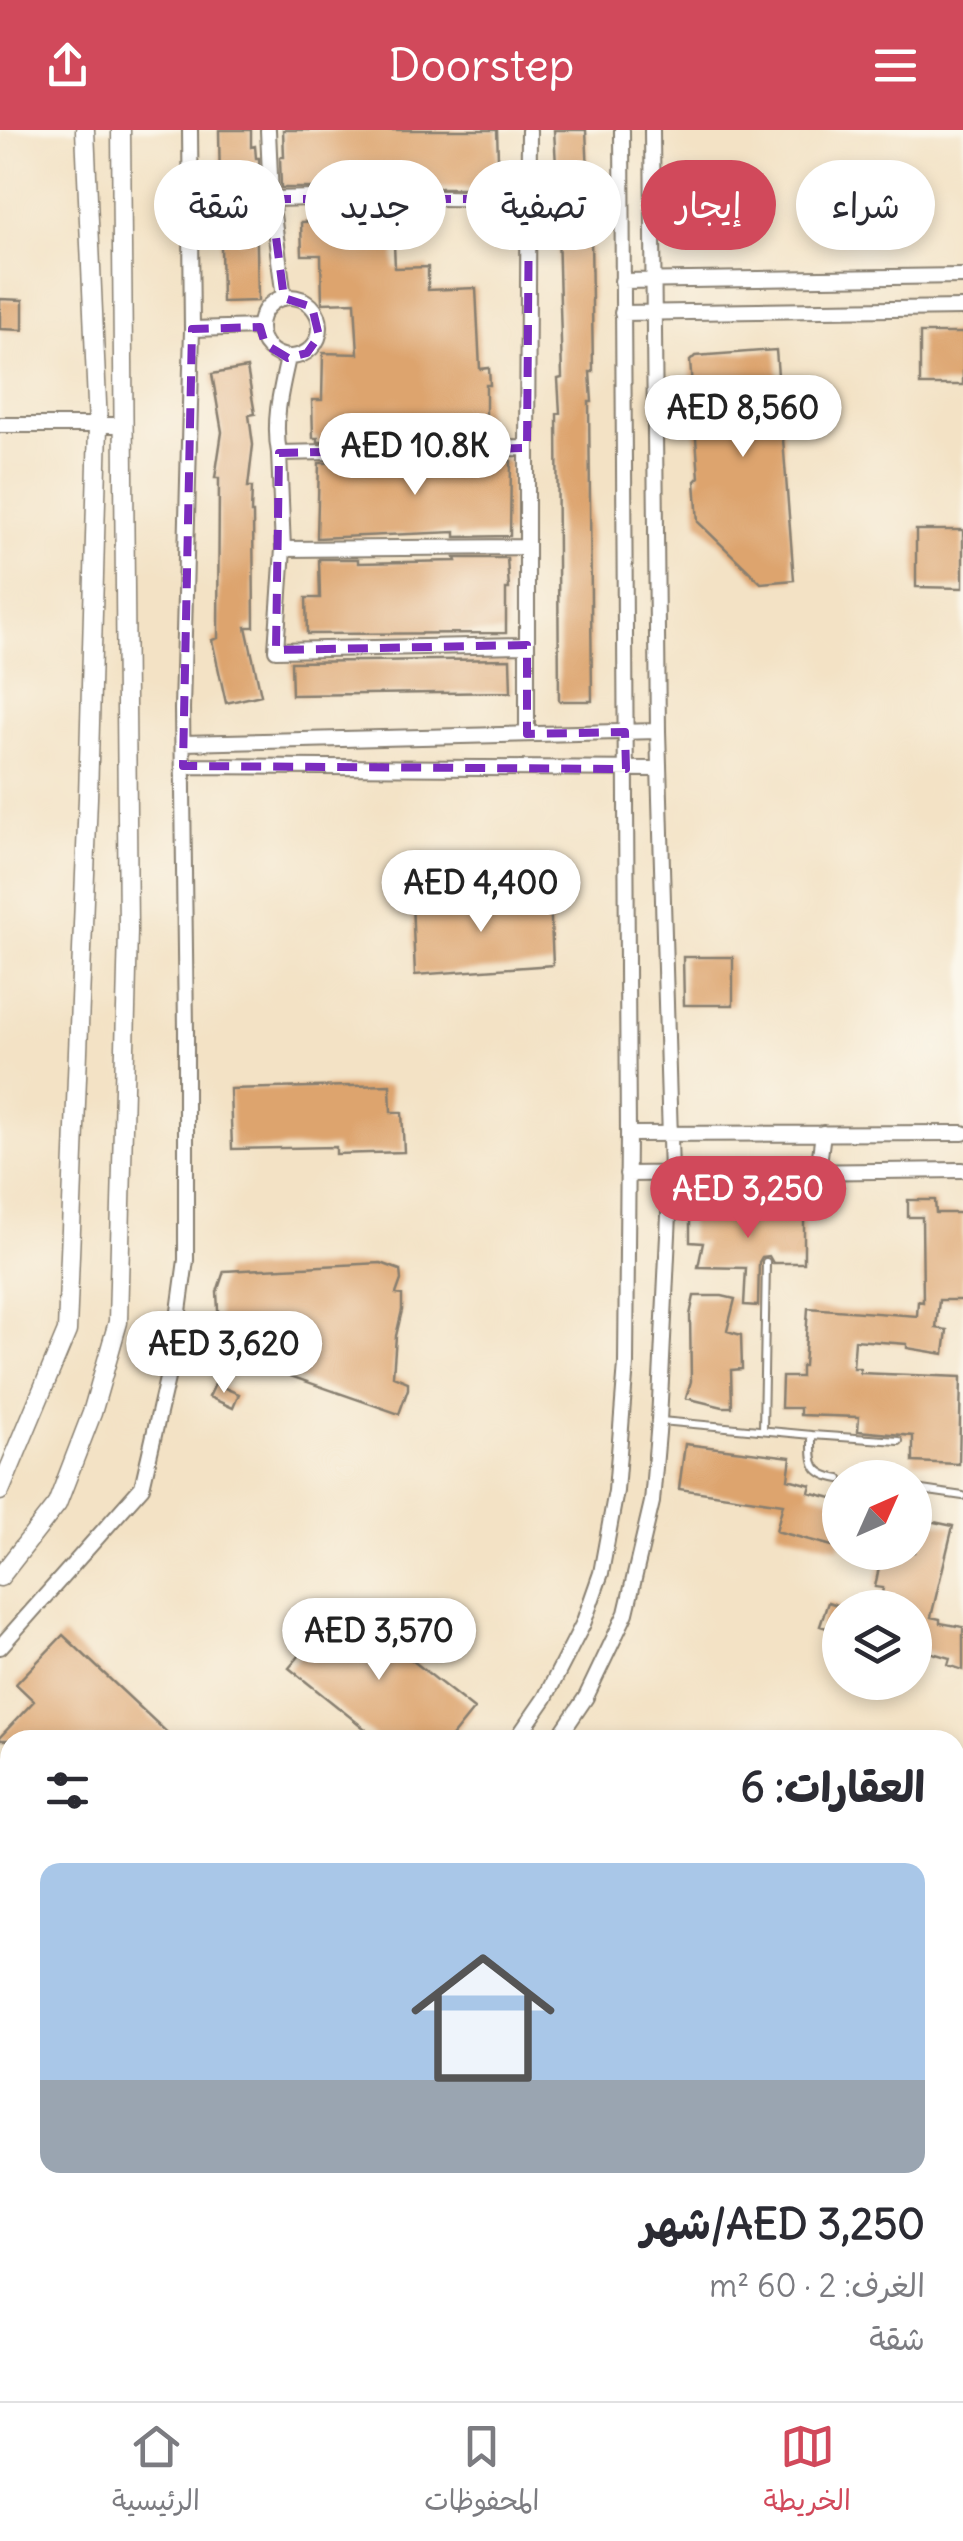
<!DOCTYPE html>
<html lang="ar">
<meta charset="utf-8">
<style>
:root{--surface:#fff;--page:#f2f2f3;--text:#2b2b33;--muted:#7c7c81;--line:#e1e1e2;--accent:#d1495b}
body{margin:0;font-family:Delius,"Playpen Sans Arabic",sans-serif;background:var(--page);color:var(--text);direction:rtl;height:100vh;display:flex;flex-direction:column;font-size:38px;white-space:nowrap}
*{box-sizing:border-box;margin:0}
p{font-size:32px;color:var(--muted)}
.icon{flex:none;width:55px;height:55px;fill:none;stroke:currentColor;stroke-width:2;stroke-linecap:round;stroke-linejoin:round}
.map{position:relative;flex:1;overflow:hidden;direction:ltr}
.details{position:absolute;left:0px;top:1600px;width:965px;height:672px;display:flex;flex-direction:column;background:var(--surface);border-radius:30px 30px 0 0;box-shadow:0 5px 15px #0003;direction:rtl}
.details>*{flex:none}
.banner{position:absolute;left:30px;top:30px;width:905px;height:90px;direction:rtl;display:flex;gap:20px}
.needle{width:65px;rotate:45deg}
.buttons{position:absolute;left:822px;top:1330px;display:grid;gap:20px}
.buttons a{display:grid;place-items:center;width:110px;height:110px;border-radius:50%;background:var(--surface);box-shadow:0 5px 15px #0003;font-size:50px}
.price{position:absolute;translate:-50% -85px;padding:0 22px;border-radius:35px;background:#fff;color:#222;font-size:32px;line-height:65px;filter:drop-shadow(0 2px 5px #0008)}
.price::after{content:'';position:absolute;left:50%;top:60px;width:30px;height:22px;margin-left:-15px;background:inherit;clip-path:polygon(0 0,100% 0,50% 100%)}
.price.selected{background:var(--accent);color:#fff}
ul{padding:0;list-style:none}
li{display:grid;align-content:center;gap:20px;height:530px;padding:0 40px}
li+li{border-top:2px solid var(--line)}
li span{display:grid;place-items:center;height:310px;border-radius:20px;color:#555}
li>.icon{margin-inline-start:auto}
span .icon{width:180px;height:180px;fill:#fffc;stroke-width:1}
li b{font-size:42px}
h2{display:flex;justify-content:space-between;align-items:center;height:120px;padding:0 40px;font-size:42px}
.tag{padding:0 35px;border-radius:45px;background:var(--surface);box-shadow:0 5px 15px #0003;font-size:35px;line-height:90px}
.tag.selected{background:var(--accent);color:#fff}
header{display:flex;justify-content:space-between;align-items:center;height:130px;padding:0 40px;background:var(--accent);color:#fff;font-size:45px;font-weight:600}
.dock{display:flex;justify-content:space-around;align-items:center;height:140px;border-top:2px solid var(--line);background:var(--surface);font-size:28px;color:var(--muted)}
.dock a{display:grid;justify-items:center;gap:5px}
.dock .selected{color:var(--accent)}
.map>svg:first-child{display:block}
.building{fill:#dda46e}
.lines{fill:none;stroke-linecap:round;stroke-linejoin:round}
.service-casing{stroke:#887f70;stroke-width:10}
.minor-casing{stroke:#887f70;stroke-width:18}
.tertiary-casing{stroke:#887f70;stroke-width:21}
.service{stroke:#fff;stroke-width:6}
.minor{stroke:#fff;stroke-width:14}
.tertiary{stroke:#fff;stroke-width:18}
.marked{fill:none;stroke:#7b2cbf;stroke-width:8;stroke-dasharray:20 12;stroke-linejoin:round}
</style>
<header><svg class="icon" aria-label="menu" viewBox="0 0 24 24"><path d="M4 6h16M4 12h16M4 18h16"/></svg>Doorstep<svg class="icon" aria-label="share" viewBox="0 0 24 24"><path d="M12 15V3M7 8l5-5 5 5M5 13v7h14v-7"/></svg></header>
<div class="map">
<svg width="963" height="2271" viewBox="0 0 963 2271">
<rect width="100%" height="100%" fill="#fbf7ec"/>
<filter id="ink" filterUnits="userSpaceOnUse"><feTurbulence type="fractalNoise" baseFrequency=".01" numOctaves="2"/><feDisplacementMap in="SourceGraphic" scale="20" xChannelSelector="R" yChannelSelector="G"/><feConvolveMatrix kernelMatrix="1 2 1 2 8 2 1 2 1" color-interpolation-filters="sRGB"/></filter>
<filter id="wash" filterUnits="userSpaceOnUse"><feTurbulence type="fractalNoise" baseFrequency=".0048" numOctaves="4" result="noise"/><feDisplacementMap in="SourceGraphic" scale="40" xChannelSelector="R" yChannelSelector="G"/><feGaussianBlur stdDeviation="2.25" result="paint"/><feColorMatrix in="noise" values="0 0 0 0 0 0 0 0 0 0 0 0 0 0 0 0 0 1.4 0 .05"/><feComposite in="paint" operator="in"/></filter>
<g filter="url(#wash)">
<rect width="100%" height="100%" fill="#f3e2c5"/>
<g id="blocks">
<path class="building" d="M219 0H251V17L255 16 256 28H259L260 67H256L258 171 222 172Z
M283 0H497L499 58H281L280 27H284Z
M554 0H586L588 44H583L584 81 588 106H591L593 242H590L592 272H589L592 571H559L557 284 560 283 558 249 562 248 558 100H554L553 53H557Z
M393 90 395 138 428 137V160L476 158 480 239 489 238 490 255H486V308L318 312V308H313L312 270H322L323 223 358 224 355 172 322 173 321 125H302L301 92Z
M0 169 23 170V200L0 199Z
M920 203H963V255H920Z
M776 220 794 450 761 453 698 392 695 351 699 347 690 231 695 226Z
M247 238 255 284 249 285 253 315 248 357H252L251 383H253L254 497H246L261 565 226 573 212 510 218 508 219 348H215L222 302 212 244Z
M486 329 511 331 510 406 455 407V402L317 408 319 333Z
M916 400H963V458L916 457Z
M455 428H507L509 459H506V503L307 504 306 468H320L319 429H358V433L456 431Z
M510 529 511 562 292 565 291 532Z
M550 768 553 835 415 845 412 771Z
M683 827H733V875H684Z
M390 955 391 982H402L404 1022 336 1024V1017L232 1019 230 959Z
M908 1070H935L936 1083H963V1170H939L936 1198 947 1200 944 1224 907 1218V1214L855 1210 853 1238H860V1243L961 1247 959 1334 913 1332V1306L858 1301 859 1287 800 1285V1278H781L782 1247H801V1236H804L808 1178 917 1186 918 1171 923 1172 922 1087H908Z
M690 1079 804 1080V1133H773L769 1126 762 1127 759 1132 758 1176 744 1175 746 1138 698 1137 703 1113 690 1112Z
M381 1133 400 1140 401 1150 396 1164 402 1165V1180L396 1206 393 1246 408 1252V1259L399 1284 233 1226 238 1215 220 1216 217 1162 224 1141Z
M694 1166H722L735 1169 727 1201 741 1205 742 1239 731 1240 732 1277H723L686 1268 691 1251 690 1185Z
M215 1254 239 1264 233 1278 209 1267Z
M685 1314 791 1327 788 1349 811 1355 809 1362 840 1370V1418L776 1401 783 1374 679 1359Z
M915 1388 953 1396 931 1487 940 1489V1493L963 1497V1540L948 1535 950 1528 915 1518V1478H879L883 1458 875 1457 882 1422H915Z
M828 1472 840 1476V1502L820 1496Z
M342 1475 474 1579 449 1610H379L289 1538Z
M63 1505 175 1610H0V1607L34 1571 16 1554Z"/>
</g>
</g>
<g filter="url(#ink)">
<use href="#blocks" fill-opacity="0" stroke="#887f70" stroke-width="2.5"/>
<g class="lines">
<g class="service-casing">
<path id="service" d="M661 1291 812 1305 899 1311
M763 1300 766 1132
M812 1305C812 1332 810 1344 840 1349
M915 1359 963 1366"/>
</g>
<g class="minor-casing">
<path id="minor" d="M268 0 271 69 284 168
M271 69 358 67 529 69
M622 151 963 146
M260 197a30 30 0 1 1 60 0a30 30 0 1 1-60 0Z
M622 183 963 178
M192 199 260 197
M288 228C281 260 273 290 279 323L527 318 529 0
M0 295H123
M279 323 283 419 276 520 527 515V318
M283 419 525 417
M527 515V604
M183 613 658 601
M183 636 659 639
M628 1004 963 1003
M818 1041 823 1003
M627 1044 963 1040
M0 1517 142 1357 174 1218 186 1130V901L182 579 192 199 190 0
M516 1610 545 1568 583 1494 601 1443 616 1361 626 1234 628 1004 622 0
M557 1610 586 1567 626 1483 652 1372 659 1291 671 1043 658 601 652 0
M0 1660 10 1650
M955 1693 963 1675
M955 1760 963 1744
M0 1811 10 1820
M0 1994 6 2000 0 2006
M0 2169 10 2158
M0 2210 10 2199
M955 2221 963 2229
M468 2271 476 2262
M510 2271 518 2262"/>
</g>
<g class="tertiary-casing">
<path id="tertiary" d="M0 1361 67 1201 88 668 98 296 85 0
M0 1447 57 1374 92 1283 118 1192 128 801 121 0"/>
</g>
<use href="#service" class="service"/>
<use href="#minor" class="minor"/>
<use href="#tertiary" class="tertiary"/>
</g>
</g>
<path class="marked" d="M271 69H529L527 318 279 323 276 520 527 515V604L625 602 626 639 183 636 192 199 260 197 265 214 288 228 307 223 319 206 312 177 284 168Z"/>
</svg>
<div class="buttons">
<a><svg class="needle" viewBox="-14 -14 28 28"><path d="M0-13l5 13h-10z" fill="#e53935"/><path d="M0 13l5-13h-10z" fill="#7c7c81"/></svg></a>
<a><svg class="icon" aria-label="layers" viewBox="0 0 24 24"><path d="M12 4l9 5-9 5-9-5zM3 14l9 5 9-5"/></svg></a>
</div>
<b class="price" style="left:743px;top:330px">AED 8,560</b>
<b class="price" style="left:415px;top:368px">AED 10.8K</b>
<b class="price" style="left:481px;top:805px">AED 4,400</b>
<b class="price selected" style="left:748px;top:1111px">AED 3,250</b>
<b class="price" style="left:224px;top:1266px">AED 3,620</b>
<b class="price" style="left:379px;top:1553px">AED 3,570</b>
<div class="banner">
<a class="tag">شراء</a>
<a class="tag selected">إيجار</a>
<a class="tag">تصفية</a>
<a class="tag">جديد</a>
<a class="tag">شقة</a>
</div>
<section class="details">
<h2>العقارات: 6<svg class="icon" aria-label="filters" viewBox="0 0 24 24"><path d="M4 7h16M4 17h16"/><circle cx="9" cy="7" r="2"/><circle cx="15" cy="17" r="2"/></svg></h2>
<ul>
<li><span style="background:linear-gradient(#a9c7e8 70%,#9aa5b1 0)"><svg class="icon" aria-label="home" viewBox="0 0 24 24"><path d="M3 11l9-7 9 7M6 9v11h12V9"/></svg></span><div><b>AED 3,250/شهر</b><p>الغرف: 2 · 60 m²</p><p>شقة</p></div></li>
</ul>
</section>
</div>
<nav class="dock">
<a class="selected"><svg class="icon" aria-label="map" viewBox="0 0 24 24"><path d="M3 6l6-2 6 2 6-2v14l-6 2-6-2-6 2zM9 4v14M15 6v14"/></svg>الخريطة</a>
<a><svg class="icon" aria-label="saved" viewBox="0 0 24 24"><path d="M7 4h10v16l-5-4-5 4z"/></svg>المحفوظات</a>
<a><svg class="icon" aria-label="home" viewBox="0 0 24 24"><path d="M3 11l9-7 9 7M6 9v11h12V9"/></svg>الرئيسية</a>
</nav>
